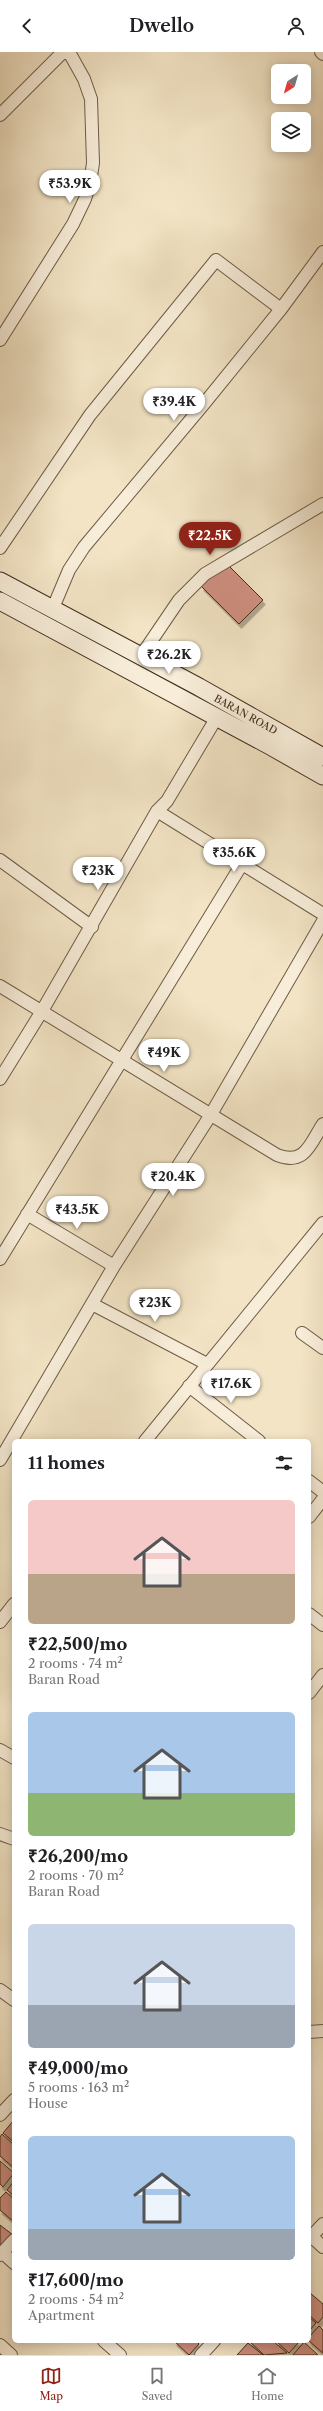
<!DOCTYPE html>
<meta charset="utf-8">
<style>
:root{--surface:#fff;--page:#f6f6f6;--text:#202124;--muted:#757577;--line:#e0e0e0;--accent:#8f2418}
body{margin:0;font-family:"Libre Caslon Text",serif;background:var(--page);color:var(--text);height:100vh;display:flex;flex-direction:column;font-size:15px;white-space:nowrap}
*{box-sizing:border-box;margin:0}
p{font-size:13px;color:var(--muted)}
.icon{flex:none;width:22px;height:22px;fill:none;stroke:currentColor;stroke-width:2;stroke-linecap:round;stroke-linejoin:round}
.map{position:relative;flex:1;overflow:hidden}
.sheet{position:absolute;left:12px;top:1387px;width:299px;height:904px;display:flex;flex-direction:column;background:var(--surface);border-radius:6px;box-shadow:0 2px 10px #0003}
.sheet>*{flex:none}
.needle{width:26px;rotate:217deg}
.tools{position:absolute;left:271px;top:12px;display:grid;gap:8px}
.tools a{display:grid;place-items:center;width:40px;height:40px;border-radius:6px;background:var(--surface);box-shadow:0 2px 10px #0003;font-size:20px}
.price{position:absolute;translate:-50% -34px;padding:0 9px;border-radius:14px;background:#fff;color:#222;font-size:13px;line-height:26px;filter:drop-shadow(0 1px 2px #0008)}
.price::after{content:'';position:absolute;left:50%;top:24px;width:12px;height:9px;margin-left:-6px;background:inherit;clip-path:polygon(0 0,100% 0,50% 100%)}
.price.current{background:var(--accent);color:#fff}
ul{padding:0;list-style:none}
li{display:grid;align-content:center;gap:8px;height:212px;padding:0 16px}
li span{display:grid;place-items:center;height:124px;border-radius:6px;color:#555}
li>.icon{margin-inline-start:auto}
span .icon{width:72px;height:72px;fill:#fffc;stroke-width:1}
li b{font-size:17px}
h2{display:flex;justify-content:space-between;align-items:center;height:48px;padding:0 16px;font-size:17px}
header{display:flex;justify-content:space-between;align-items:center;height:52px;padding:0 16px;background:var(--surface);font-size:18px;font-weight:600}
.dock{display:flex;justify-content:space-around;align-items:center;height:56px;border-top:1px solid var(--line);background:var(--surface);font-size:11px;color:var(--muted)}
.dock a{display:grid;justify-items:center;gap:2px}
.dock .current{color:var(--accent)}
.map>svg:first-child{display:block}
.building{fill:#d19082;stroke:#432d1d;filter:url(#shadow)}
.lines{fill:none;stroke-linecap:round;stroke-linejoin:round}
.minor-casing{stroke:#6f5b47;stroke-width:14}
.secondary-casing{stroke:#432d1d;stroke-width:19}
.minor{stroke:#f7edd9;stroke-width:12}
.secondary{stroke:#f7edd9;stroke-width:17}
.labels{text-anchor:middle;stroke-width:3;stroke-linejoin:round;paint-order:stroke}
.street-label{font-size:10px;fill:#432d1d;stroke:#f7edd9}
</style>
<header><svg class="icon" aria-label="back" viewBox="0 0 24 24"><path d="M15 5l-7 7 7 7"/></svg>Dwello<svg class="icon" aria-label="person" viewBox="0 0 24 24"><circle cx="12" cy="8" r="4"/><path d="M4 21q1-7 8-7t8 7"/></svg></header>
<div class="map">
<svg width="323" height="2303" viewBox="0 0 323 2303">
<defs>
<filter id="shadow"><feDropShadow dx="2.5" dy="4.5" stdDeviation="0" flood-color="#0004"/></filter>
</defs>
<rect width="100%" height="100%" fill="#f2e4c5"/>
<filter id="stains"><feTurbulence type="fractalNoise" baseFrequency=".005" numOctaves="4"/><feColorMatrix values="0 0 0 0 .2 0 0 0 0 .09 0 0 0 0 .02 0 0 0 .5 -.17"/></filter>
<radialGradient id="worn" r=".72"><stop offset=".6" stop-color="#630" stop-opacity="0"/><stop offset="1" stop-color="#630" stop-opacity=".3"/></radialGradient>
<path class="building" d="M225 510 263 548 239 572 201 534Z
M14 2068V2090L3 2081Z
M2 2082 14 2093V2116L0 2104V2085Z
M0 2109 14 2121 3 2135 0 2132Z
M14 2129V2144L7 2138Z
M6 2140 14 2147V2170L0 2158V2146Z
M0 2173 13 2183 0 2196Z
M309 2240 323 2252V2265L318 2271 309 2263Z
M309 2265 316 2271 309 2279Z
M319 2274 323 2278V2301L309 2289V2285Z
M174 2289H196L199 2292 189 2303Z
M249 2289H273L287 2301 264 2303Z
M276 2289H300L289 2301Z
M304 2290 318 2303H293Z
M248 2291 263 2303H237Z"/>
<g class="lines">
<g class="minor-casing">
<path id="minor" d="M321 0 323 2
M0 63 63 0
M0 288 73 172 85 147 90 131 93 111 91 47 84 27 69 0
M0 496 90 363 216 208 281 257
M53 556 69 518 84 495 203 353 281 257 323 200
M141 604 179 548 205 522 323 452
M157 759 323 862
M0 808 92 875
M0 934 277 1103C305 1114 310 1092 323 1072
M0 1027 42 959 157 759 167 749 217 665
M27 1162 114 1214
M0 1207 242 812
M92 1252 207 1312
M302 1281 323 1296
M189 1334 259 1389
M145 1389 323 1171
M0 1408 114 1214 210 1064 323 869
M309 1429 323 1440
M309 1465 323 1447
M309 1562 323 1573
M0 1570 14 1552
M309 1641 323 1623
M0 1698 14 1706
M0 1782 14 1787
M0 1938 14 1948
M309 1980 323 1979
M0 2063 14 2048
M309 2182 323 2195
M309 2187 323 2172
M2 2200 14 2211
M0 2203 14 2188
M104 2289 120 2303
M0 2293 11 2303
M201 2303 214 2289"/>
</g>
<g class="secondary-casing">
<path id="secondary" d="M0 529 199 635 323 705
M0 549 272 695 323 724"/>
</g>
<use href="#minor" class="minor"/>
<use href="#secondary" class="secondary"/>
</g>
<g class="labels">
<g class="street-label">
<text transform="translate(246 662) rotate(29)" y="4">BARAN ROAD</text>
</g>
</g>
<rect width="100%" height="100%" filter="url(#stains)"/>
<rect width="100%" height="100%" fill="url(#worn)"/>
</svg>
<div class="tools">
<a><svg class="needle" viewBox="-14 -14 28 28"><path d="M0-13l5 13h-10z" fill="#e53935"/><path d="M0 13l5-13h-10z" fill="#757577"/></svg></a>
<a><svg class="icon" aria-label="layers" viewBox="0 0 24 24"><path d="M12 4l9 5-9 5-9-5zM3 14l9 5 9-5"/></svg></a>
</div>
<b class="price" style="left:70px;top:152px">₹53.9K</b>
<b class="price" style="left:174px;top:370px">₹39.4K</b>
<b class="price current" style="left:210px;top:504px">₹22.5K</b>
<b class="price" style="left:169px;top:623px">₹26.2K</b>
<b class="price" style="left:234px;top:821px">₹35.6K</b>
<b class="price" style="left:98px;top:839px">₹23K</b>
<b class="price" style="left:164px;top:1021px">₹49K</b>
<b class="price" style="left:173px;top:1145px">₹20.4K</b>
<b class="price" style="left:77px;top:1178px">₹43.5K</b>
<b class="price" style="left:155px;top:1271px">₹23K</b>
<b class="price" style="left:231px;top:1352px">₹17.6K</b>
<section class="sheet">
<h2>11 homes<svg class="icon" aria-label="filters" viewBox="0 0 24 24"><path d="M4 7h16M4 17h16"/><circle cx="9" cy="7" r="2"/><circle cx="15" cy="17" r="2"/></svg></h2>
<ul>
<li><span style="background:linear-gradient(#f6c9c9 60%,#b9a48a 0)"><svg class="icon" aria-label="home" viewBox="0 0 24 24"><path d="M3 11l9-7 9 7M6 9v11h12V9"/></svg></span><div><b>₹22,500/mo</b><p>2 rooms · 74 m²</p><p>Baran Road</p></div></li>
<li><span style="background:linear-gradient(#a9c7e8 65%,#8fb573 0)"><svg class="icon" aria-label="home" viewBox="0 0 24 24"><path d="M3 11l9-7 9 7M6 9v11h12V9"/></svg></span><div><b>₹26,200/mo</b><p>2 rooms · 70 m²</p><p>Baran Road</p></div></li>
<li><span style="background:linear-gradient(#c9d6e8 65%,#9aa5b1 0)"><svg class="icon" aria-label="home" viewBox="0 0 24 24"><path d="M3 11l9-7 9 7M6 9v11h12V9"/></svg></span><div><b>₹49,000/mo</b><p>5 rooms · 163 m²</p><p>House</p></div></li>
<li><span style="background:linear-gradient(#a9c7e8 75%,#9aa5b1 0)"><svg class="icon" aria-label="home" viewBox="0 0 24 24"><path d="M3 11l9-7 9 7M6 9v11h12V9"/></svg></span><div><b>₹17,600/mo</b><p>2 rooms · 54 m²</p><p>Apartment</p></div></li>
</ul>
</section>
</div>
<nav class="dock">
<a class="current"><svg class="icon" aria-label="map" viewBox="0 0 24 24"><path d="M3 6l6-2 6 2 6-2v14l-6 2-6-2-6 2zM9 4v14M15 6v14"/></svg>Map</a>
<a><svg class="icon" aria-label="saved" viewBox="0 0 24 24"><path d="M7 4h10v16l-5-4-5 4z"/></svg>Saved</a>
<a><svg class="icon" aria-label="home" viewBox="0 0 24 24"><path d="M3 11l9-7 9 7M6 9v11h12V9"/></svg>Home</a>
</nav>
